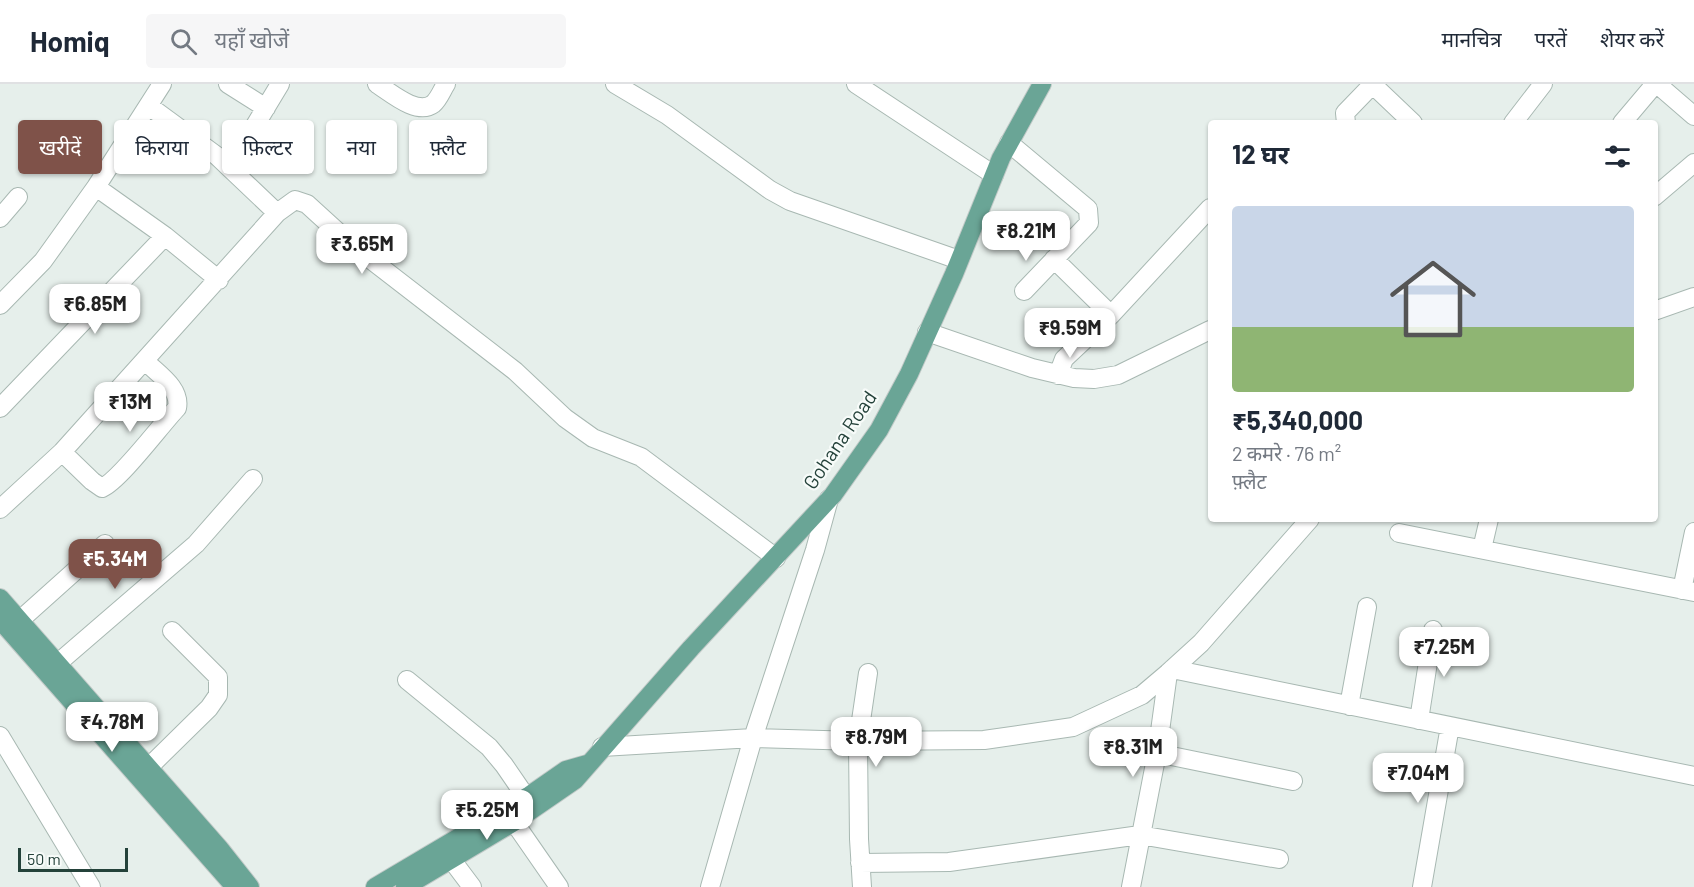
<!DOCTYPE html>
<html lang="hi">
<meta charset="utf-8">
<style>
:root{--surface:#fff;--page:#f6f6f7;--text:#1f2937;--muted:#747a83;--line:#e0e1e3;--accent:#7f5249}
body{margin:0;font-family:Barlow,"Noto Sans Devanagari",sans-serif;background:var(--page);color:var(--text);height:100vh;display:flex;flex-direction:column;font-size:22px;white-space:nowrap}
*{box-sizing:border-box;margin:0}
p{font-size:20px;color:var(--muted)}
.icon{flex:none;width:33px;height:33px;fill:none;stroke:currentColor;stroke-width:2;stroke-linecap:round;stroke-linejoin:round}
.map{position:relative;flex:1;overflow:hidden}
.drawer{position:absolute;left:1208px;top:36px;width:450px;height:402px;display:flex;flex-direction:column;background:var(--surface);border-radius:6px;box-shadow:0 2px 4px #0004}
.drawer>*{flex:none}
.hud{position:absolute;left:18px;top:36px;width:570px;height:54px;display:flex;gap:12px}
.scale{position:absolute;left:18px;bottom:15px;width:110px;box-sizing:border-box;padding-left:6px;border:3px solid #24423a;border-top:0;font-size:16px;line-height:21px;white-space:nowrap;color:#24423a;-webkit-text-stroke:4px #f7fbf9;paint-order:stroke}
.price{position:absolute;translate:-50% -51px;padding:0 14px;border-radius:12px;background:#fff;color:#222;font-size:20px;line-height:39px;filter:drop-shadow(0 2px 3px #0008)}
.price::after{content:'';position:absolute;left:50%;top:36px;width:18px;height:14px;margin-left:-9px;background:inherit;clip-path:polygon(0 0,100% 0,50% 100%)}
.price.active{background:var(--accent);color:#fff}
ul{padding:0;list-style:none}
li{display:grid;align-content:center;gap:12px;height:318px;padding:0 24px}
li span{display:grid;place-items:center;height:186px;border-radius:6px;color:#555}
li>.icon{margin-inline-start:auto}
span .icon{width:108px;height:108px;fill:#fffc;stroke-width:1}
li b{font-size:26px}
h2{display:flex;justify-content:space-between;align-items:center;height:72px;padding:0 24px;font-size:26px}
.chip{padding:0 21px;border-radius:6px;background:var(--surface);box-shadow:0 2px 4px #0004;font-size:21px;line-height:54px}
.chip.active{background:var(--accent);color:#fff}
header{display:flex;align-items:center;gap:36px;box-sizing:border-box;height:84px;padding:0 30px;background:var(--surface);border-bottom:2px solid var(--line)}
header strong{font-size:28px}
nav{display:flex;gap:33px;margin-inline-start:auto;font-size:21px}
.search{width:420px;height:54px;background:var(--page);display:flex;align-items:center;gap:15px;box-sizing:border-box;padding:0 21px;border-radius:6px;color:var(--muted);font-size:22px}
.map>svg:first-child{display:block}
.lines{fill:none;stroke-linecap:round;stroke-linejoin:round}
.minor-casing{stroke:#a8b8b2;stroke-width:20}
.major-casing{stroke:#c2cac8;stroke-width:20}
.minor{stroke:#fff;stroke-width:18}
.major{stroke:#6aa596;stroke-width:18}
.labels{text-anchor:middle;stroke-width:4.5;stroke-linejoin:round;paint-order:stroke}
.street-label{font-size:20px;fill:#24423a;stroke:#f7fbf9}
</style>
<header>
<strong>Homiq</strong>
<div class="search"><svg class="icon" aria-label="search" viewBox="0 0 24 24"><circle cx="10" cy="10" r="6"/><path d="M15 15l6 6"/></svg>यहाँ खोजें</div>
<nav><a>मानचित्र</a><a>परतें</a><a>शेयर करें</a></nav>
</header>
<div class="map">
<svg width="1694" height="803" viewBox="0 0 1694 803">
<rect width="100%" height="100%" fill="#e6efeb"/>
<g class="lines">
<g class="minor-casing">
<path id="minor" d="M228 0 266 24
M377 0C390 8 417 32 433 20 439 15 442 6 446 0
M615 0 667 31 770 106 790 117 959 176
M856 0 994 91
M1372 0 1413 39
M1657 0 1694 32
M149 22 217 72 277 129
M1346 39 1345 29 1373 0
M1513 39 1543 0
M1622 39 1655 0
M1009 59 1088 125 1089 139 1024 207
M230 83 280 0
M96 103 165 152 219 196
M1654 113 1694 79
M0 134 18 113
M1054 175 1111 231
M0 221 43 177 96 103 162 0
M1654 227 1694 213
M927 248 1032 284 1074 294 1094 295 1118 291 1210 246
M1058 291 1064 275 1111 231 1210 124
M0 324 165 152
M62 368 92 397 102 404C120 396 160 342 177 324 181 304 158 290 145 277
M0 425 62 368 277 129 295 116 307 120 352 161 515 287 565 334 593 354 641 373 776 474
M1399 449 1694 508
M1482 465 1489 435
M1682 506 1694 448
M19 537 105 460
M58 579 196 460 253 395
M1172 585 1694 692
M407 596 489 663 504 681 526 713
M1349 622 1367 523
M1419 636 1433 546
M0 652 91 803
M602 663 753 654 858 657 984 656 1073 643 1142 611 1168 589 1201 559 1310 435
M1157 669 1293 697
M149 683 209 624 218 611V593L172 547
M514 738 559 803
M451 775 472 803
M860 779 949 778 1140 751 1279 775
M710 803 753 654 815 466 829 415
M862 803 859 755 858 657 868 589
M1131 803 1157 669 1168 589
M1422 803 1450 642"/>
</g>
<g class="major-casing">
<path id="major" d="M0 514 220 765 250 803
M0 536 235 803
M375 803 530 711 566 686 587 680
M405 803 514 738 575 696 691 564 833 411 879 346 909 290 954 190 1001 74 1042 0"/>
</g>
<use href="#minor" class="minor"/>
<use href="#major" class="major"/>
</g>
<g class="labels">
<g class="street-label">
<text transform="translate(840 356) rotate(-56)" y="7">Gohana Road</text>
</g>
</g>
</svg>
<div class="scale">50 m</div>
<b class="price" style="left:1026px;top:178px">₹8.21M</b>
<b class="price" style="left:362px;top:191px">₹3.65M</b>
<b class="price" style="left:95px;top:251px">₹6.85M</b>
<b class="price" style="left:1070px;top:275px">₹9.59M</b>
<b class="price" style="left:130px;top:349px">₹13M</b>
<b class="price active" style="left:115px;top:506px">₹5.34M</b>
<b class="price" style="left:1444px;top:594px">₹7.25M</b>
<b class="price" style="left:112px;top:669px">₹4.78M</b>
<b class="price" style="left:876px;top:684px">₹8.79M</b>
<b class="price" style="left:1133px;top:694px">₹8.31M</b>
<b class="price" style="left:1418px;top:720px">₹7.04M</b>
<b class="price" style="left:487px;top:757px">₹5.25M</b>
<div class="hud">
<a class="chip active">खरीदें</a>
<a class="chip">किराया</a>
<a class="chip">फ़िल्टर</a>
<a class="chip">नया</a>
<a class="chip">फ़्लैट</a>
</div>
<section class="drawer">
<h2>12 घर<svg class="icon" aria-label="filters" viewBox="0 0 24 24"><path d="M4 7h16M4 17h16"/><circle cx="9" cy="7" r="2"/><circle cx="15" cy="17" r="2"/></svg></h2>
<ul>
<li><span style="background:linear-gradient(#c9d6e8 65%,#8fb573 0)"><svg class="icon" aria-label="home" viewBox="0 0 24 24"><path d="M3 11l9-7 9 7M6 9v11h12V9"/></svg></span><div><b>₹5,340,000</b><p>2 कमरे · 76 m²</p><p>फ़्लैट</p></div></li>
</ul>
</section>
</div>
